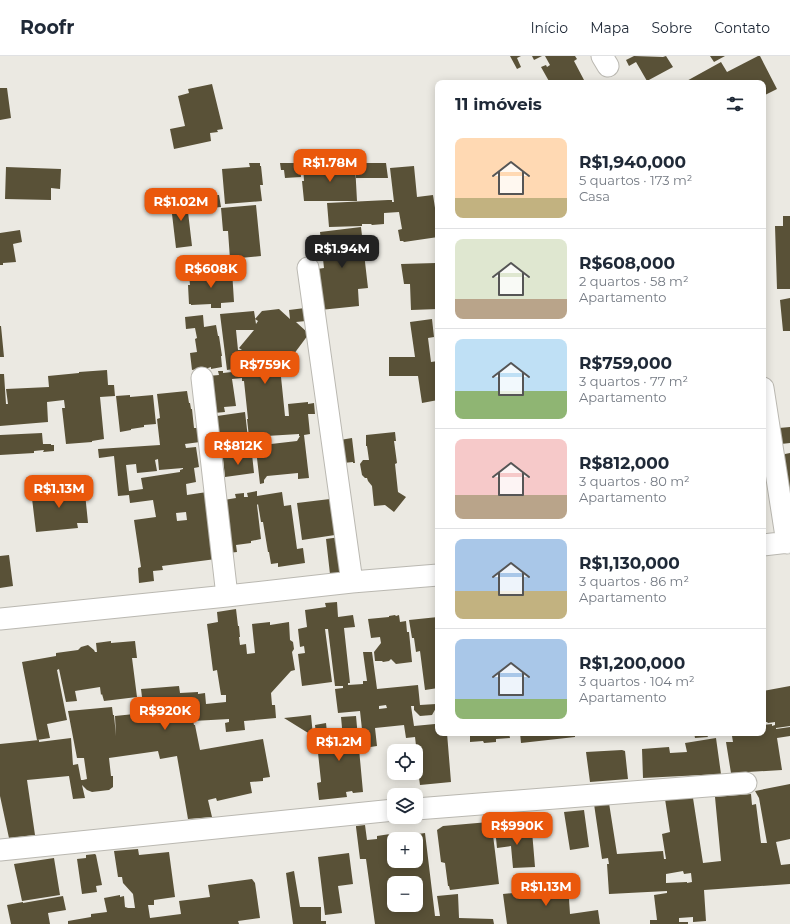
<!DOCTYPE html>
<html lang="pt">
<meta charset="utf-8">
<style>
:root{--surface:#fff;--page:#f6f6f7;--text:#1f2937;--muted:#747a83;--line:#e0e1e3;--accent:#ea580c}
body{margin:0;font-family:Montserrat,sans-serif;background:var(--page);color:var(--text);height:100vh;display:flex;flex-direction:column;font-size:15px;white-space:nowrap}
*{box-sizing:border-box;margin:0}
p{font-size:13px;color:var(--muted)}
.icon{flex:none;width:22px;height:22px;fill:none;stroke:currentColor;stroke-width:2;stroke-linecap:round;stroke-linejoin:round}
.map{position:relative;flex:1;overflow:hidden}
.details{position:absolute;left:435px;top:24px;width:331px;height:656px;display:flex;flex-direction:column;background:var(--surface);border-radius:8px;box-shadow:0 2px 10px #0003}
.details>*{flex:none}
.controls{position:absolute;left:387px;top:688px;display:grid;gap:8px}
.controls a{display:grid;place-items:center;width:36px;height:36px;border-radius:8px;background:var(--surface);box-shadow:0 2px 10px #0003;font-size:20px}
.price{position:absolute;translate:-50% -34px;padding:0 9px;border-radius:8px;background:var(--accent);color:#fff;font-size:13px;line-height:26px;filter:drop-shadow(0 1px 2px #0008)}
.price::after{content:'';position:absolute;left:50%;top:24px;width:12px;height:9px;margin-left:-6px;background:inherit;clip-path:polygon(0 0,100% 0,50% 100%)}
.price.current{background:#222;color:#fff}
ul{padding:0;list-style:none}
li{display:flex;align-items:center;gap:12px;height:100px;padding:0 20px}
li+li{border-top:1px solid var(--line)}
li span{display:grid;place-items:center;flex:none;width:112px;height:80px;border-radius:8px;color:#555}
li>.icon{margin-inline-start:auto}
span .icon{width:48px;height:48px;fill:#fffc;stroke-width:1}
li b{font-size:17px}
h2{display:flex;justify-content:space-between;align-items:center;height:48px;padding:0 20px;font-size:17px}
header{display:flex;align-items:center;gap:24px;box-sizing:border-box;height:56px;padding:0 20px;background:var(--surface);border-bottom:1px solid var(--line)}
header strong{font-size:19px}
nav{display:flex;gap:22px;margin-inline-start:auto;font-size:14px}
.map>svg:first-child{display:block}
.building{fill:#595137;fill-rule:evenodd}
.lines{fill:none;stroke-linecap:round;stroke-linejoin:round}
.street-casing{stroke:#bab8b1;stroke-width:23}
.street{stroke:#fff;stroke-width:21}
</style>
<header>
<strong>Roofr</strong>
<nav><a>Início</a><a>Mapa</a><a>Sobre</a><a>Contato</a></nav>
</header>
<div class="map">
<svg width="790" height="868" viewBox="0 0 790 868">
<rect width="100%" height="100%" fill="#ebe9e2"/>
<path class="building" d="M510 0H521L517 2 521 11 517 13Z
M532 0H542L534 4Z
M545 0H575L577 3 574 5 584 24 578 27H550L541 11 546 9 547 11 550 9Z
M634 0 663 1 666 0 673 11 647 25 636 6 629 10 626 4Z
M710 0H725L714 6Z
M758 0H760L777 33 763 40V27H683L721 6 727 16Z
M212 28 223 73 217 74 218 76 210 77 211 85 174 93 170 73 185 70 178 40 189 37 188 33Z
M0 32H7L11 62 0 64Z
M249 107H260V110H261L263 129H260L262 145 225 148 222 113 250 111Z
M280 107H300L301 121 285 122 284 114H281Z
M356 107H386L388 122H356Z
M355 108 357 145H304L302 125H304L303 109Z
M414 110 417 141 433 139 438 171V181L404 186 403 185H400L398 174 402 173 399 156 384 157V168L372 169 371 168H362V170L329 171 327 147 388 144H392V146H394L390 112Z
M6 111 61 113 60 133 51 132V144L5 143Z
M186 139 192 190 176 192 170 141Z
M219 139 221 151 200 153 199 140Z
M256 149 261 200 230 203 228 175H223L221 152Z
M783 160H790V233H777L775 170H783Z
M361 171 368 232 358 233 359 250 320 254 317 213 324 212 320 176Z
M20 174 22 186 13 188 16 206 3 207V209H0V177Z
M436 207 438 253 411 254 410 228H404L401 208Z
M232 214 234 246 221 247V252H211V248L191 249V248H189L188 229H190L189 218Z
M790 242V275H783L780 244Z
M305 252 306 265 296 266 308 277V279L285 310 280 311 285 360H289L288 348 308 346V348L314 347 315 358H308L310 378 304 379 309 422 298 423V417L267 420 264 424V427L260 428 255 385 271 383V388L297 385 300 380H299V378L249 381 247 363H248L244 325H242V322L232 323 236 350 224 351 225 356 214 357 208 320 219 319 218 315H223V317L241 315 240 312 227 314 220 258 254 255 256 268 258 265 255 263 262 255 279 253 290 263 289 254ZM236 274H254L239 292 242 294H238ZM253 307 260 312 254 313Z
M203 259 204 271 216 269 218 280H219L222 300H221L222 311 211 313V311L208 312 209 316 202 312 192 314 190 297 197 296 195 283 197 282 195 272 186 273 185 261Z
M432 263 434 281 428 282 431 306 438 305V344L422 347 418 320H389V301H415L410 266Z
M0 270H1L4 301H0Z
M107 314 108 329H114L115 340 100 341 104 383 92 385V386L66 388 62 352H65L64 344 47 346 48 366 0 370V318H4L6 348H8L6 333 49 331 48 320 79 317V316Z
M187 335 189 347H190L191 353H192L194 372H198L200 386 185 388 186 392 196 391 199 411 194 412 196 426 186 428 187 439 207 436 216 503 162 510 163 514 153 515 154 525 139 527 138 512 141 511 134 464 156 461 153 444 130 447 129 439 118 440 114 400 99 402 98 393 160 389 157 363 160 362 157 338ZM158 403 159 414 183 412V413L180 414V416L141 422 143 433 129 435 126 409 136 408 137 417 157 415 155 404ZM186 456 187 464 177 465 176 457Z
M130 339V341L153 339 156 368 144 369V371L131 373V374L120 376 116 340Z
M245 356 249 391 234 393 235 396 220 398 217 370H218L217 360Z
M790 371V387L781 388 779 372Z
M395 376 396 385H394L397 407 395 408 398 436 406 441 394 456 385 449 374 450 372 430 368 425 367 422H365L362 419 360 408 363 404H369L367 390H366V379Z
M42 377 43 388H51V389H54V395L43 396 44 394 34 395V397L0 399V379Z
M352 382 355 407H353V406L343 407 340 384Z
M790 397V437H789L783 400 785 399V398Z
M252 398 254 417 225 421 223 402Z
M80 430 81 437H85L88 467H77L78 472 36 476 31 434Z
M257 435V440L282 436 284 450 291 449 297 493 303 492 305 507 278 511V507L271 508 269 496H268L263 466H261L258 448 257 449 261 483 251 485V487L236 489 237 496 228 497 224 444 236 442 235 438 244 437V441H248L247 437Z
M330 443 335 479 302 484 297 447Z
M340 481 344 516 330 518 326 483Z
M9 499 13 530 0 532V500Z
M337 546 338 561 353 559 355 571 344 572 350 627H348V629L363 628V625H367L363 596H372L377 633 418 629 420 649 436 648V652L432 659 420 660 414 654V650H411L414 670 435 668V663H438V677H447L451 726 420 729 417 707 420 706 419 698H417L415 681 406 682 404 669 375 672 377 690 364 692 360 655 338 657 335 633 343 632V630H335L328 573H325L332 626 302 630 298 598 305 597 304 590 300 591 298 573 307 571 305 554 326 551 325 547ZM386 649 387 652 379 653V650Z
M236 553 238 570H239L240 581H239L240 589 246 588 247 598 255 597 252 568 270 566V569L289 566 290 584 293 586 294 593 292 596 295 614 291 615 271 637 272 649H275L276 662 244 665 245 674 226 676 225 667 229 666V663L193 665 194 669H195L200 694 263 683 270 721 263 722V725L250 726 252 737 217 745 216 742 208 744 212 761 188 763 177 700 160 703 158 695 109 702 111 720H113V731L109 734 92 736 87 734 82 729 85 742 73 743 69 720 27 724 35 779 9 782 0 740V688L39 684V686L71 682 73 709 78 708 81 724H83L87 723 84 702H77L68 655 112 651 113 659H114L116 680 115 660 144 657 141 633 179 630 180 637 198 636V638L205 637 206 648 226 646V639H221L217 614 213 615 207 568 218 566 217 556Z
M395 559 396 560 399 559 400 566 406 565 407 576H409L412 606 396 608 391 603 389 605 383 606 382 605H375L374 596 381 587 380 581 371 582 368 563 389 561V560Z
M438 561V632L425 634 420 595 416 596 414 582H412L409 564Z
M111 585V587L135 585 137 602H132L137 641 104 645 102 638 101 639 100 631 75 635 77 645 66 646 59 613 57 614 67 664 47 668 50 682 37 684 22 606 56 600V597L78 594 81 591 88 589 94 594 95 596H97L96 587Z
M790 630V670L776 672V673L790 671V680L777 682 782 714 731 717 726 686H733L732 680 751 677H763V669L772 668V670L775 669V666L768 667 767 666H763V646H764L763 635Z
M311 659 313 680 284 662 303 660Z
M356 660 363 736 353 737 352 735 346 736 347 741 319 744 317 727 321 726V725L315 669 326 667 329 695 344 693 341 661Z
M470 677H509L510 682 496 683V686L484 687 483 685 470 686Z
M520 677H575V681L521 687Z
M694 677H718V678L707 679 708 681 695 682Z
M716 682 721 718 643 722 642 693 669 691 670 697 687 696 685 687Z
M622 694 625 695 628 723 590 726 586 696Z
M790 728V783L776 786 781 809 790 808V828L704 834 706 865 693 866V861L679 862V866H688V868H650V864H657L654 839 667 837V835L609 838 607 808H609L608 802 602 803 594 748 609 747 617 798 663 795 664 803H666L662 778 670 776 665 743 693 742 703 807 721 805 715 741 751 738 752 749 756 748 761 787H767L759 742 755 735ZM683 815 684 818 691 817 692 826 687 827V826L666 827V818Z
M584 754 589 791 570 794 564 756Z
M489 766 492 771 499 828 450 834 449 830H448L445 807 441 806 437 774 443 770Z
M365 769 367 784 377 783V780L390 778V782L398 781V778L410 777 411 779 425 777 435 860H440L437 840 458 838 459 862 493 863 494 868H375L366 803H360L356 771V770ZM394 783H416V805H394ZM394 827H416V849H394Z
M519 771 520 776 532 775 535 811 513 812 511 790 497 792 495 772Z
M138 793 139 799 169 796 175 841 154 844V849H148L150 862 181 858 179 845 210 841 208 829 252 823 255 827 260 862 238 865 239 868H68V865L91 861V858L107 856 104 842 120 839V841L124 840 125 851 128 852H135L133 838 123 827 122 821H118L114 795Z
M349 797 353 828 338 830 342 857 325 859 318 801Z
M95 798 96 799 102 829 96 830 97 836 82 838 77 803 86 802V799Z
M54 802 60 839 22 845 14 808Z
M294 815 300 851H321V865H326V868H293L286 817Z
M570 826 571 842 569 843 570 858 598 854 600 868H507L503 838 514 837 515 839 537 838 536 828Z
M63 840 66 854 48 857 50 868H11L7 849 23 846V847Z"/>
<g class="lines">
<g class="street-casing">
<path id="street" d="M602 0 608 10
M308 212 352 526
M202 322 227 540
M763 332 787 487
M763 489 790 486
M0 563 227 540 352 526 438 519
M416 753 746 727
M0 794 394 754"/>
</g>
<use href="#street" class="street"/>
</g>
</svg>
<div class="controls">
<a><svg class="icon" aria-label="locate" viewBox="0 0 24 24"><circle cx="12" cy="12" r="6"/><path d="M12 2v4M12 18v4M2 12h4M18 12h4"/></svg></a>
<a><svg class="icon" aria-label="layers" viewBox="0 0 24 24"><path d="M12 4l9 5-9 5-9-5zM3 14l9 5 9-5"/></svg></a>
<a>+</a>
<a>−</a>
</div>
<b class="price" style="left:330px;top:127px">R$1.78M</b>
<b class="price" style="left:181px;top:166px">R$1.02M</b>
<b class="price current" style="left:342px;top:213px">R$1.94M</b>
<b class="price" style="left:211px;top:233px">R$608K</b>
<b class="price" style="left:265px;top:329px">R$759K</b>
<b class="price" style="left:238px;top:410px">R$812K</b>
<b class="price" style="left:59px;top:453px">R$1.13M</b>
<b class="price" style="left:165px;top:675px">R$920K</b>
<b class="price" style="left:339px;top:706px">R$1.2M</b>
<b class="price" style="left:517px;top:790px">R$990K</b>
<b class="price" style="left:546px;top:851px">R$1.13M</b>
<section class="details">
<h2>11 imóveis<svg class="icon" aria-label="filters" viewBox="0 0 24 24"><path d="M4 7h16M4 17h16"/><circle cx="9" cy="7" r="2"/><circle cx="15" cy="17" r="2"/></svg></h2>
<ul>
<li><span style="background:linear-gradient(#ffd9b3 75%,#c2b280 0)"><svg class="icon" aria-label="home" viewBox="0 0 24 24"><path d="M3 11l9-7 9 7M6 9v11h12V9"/></svg></span><div><b>R$1,940,000</b><p>5 quartos · 173 m²</p><p>Casa</p></div></li>
<li><span style="background:linear-gradient(#dfe7d0 75%,#b9a48a 0)"><svg class="icon" aria-label="home" viewBox="0 0 24 24"><path d="M3 11l9-7 9 7M6 9v11h12V9"/></svg></span><div><b>R$608,000</b><p>2 quartos · 58 m²</p><p>Apartamento</p></div></li>
<li><span style="background:linear-gradient(#bfe0f5 65%,#8fb573 0)"><svg class="icon" aria-label="home" viewBox="0 0 24 24"><path d="M3 11l9-7 9 7M6 9v11h12V9"/></svg></span><div><b>R$759,000</b><p>3 quartos · 77 m²</p><p>Apartamento</p></div></li>
<li><span style="background:linear-gradient(#f6c9c9 70%,#b9a48a 0)"><svg class="icon" aria-label="home" viewBox="0 0 24 24"><path d="M3 11l9-7 9 7M6 9v11h12V9"/></svg></span><div><b>R$812,000</b><p>3 quartos · 80 m²</p><p>Apartamento</p></div></li>
<li><span style="background:linear-gradient(#a9c7e8 65%,#c2b280 0)"><svg class="icon" aria-label="home" viewBox="0 0 24 24"><path d="M3 11l9-7 9 7M6 9v11h12V9"/></svg></span><div><b>R$1,130,000</b><p>3 quartos · 86 m²</p><p>Apartamento</p></div></li>
<li><span style="background:linear-gradient(#a9c7e8 75%,#8fb573 0)"><svg class="icon" aria-label="home" viewBox="0 0 24 24"><path d="M3 11l9-7 9 7M6 9v11h12V9"/></svg></span><div><b>R$1,200,000</b><p>3 quartos · 104 m²</p><p>Apartamento</p></div></li>
</ul>
</section>
</div>
